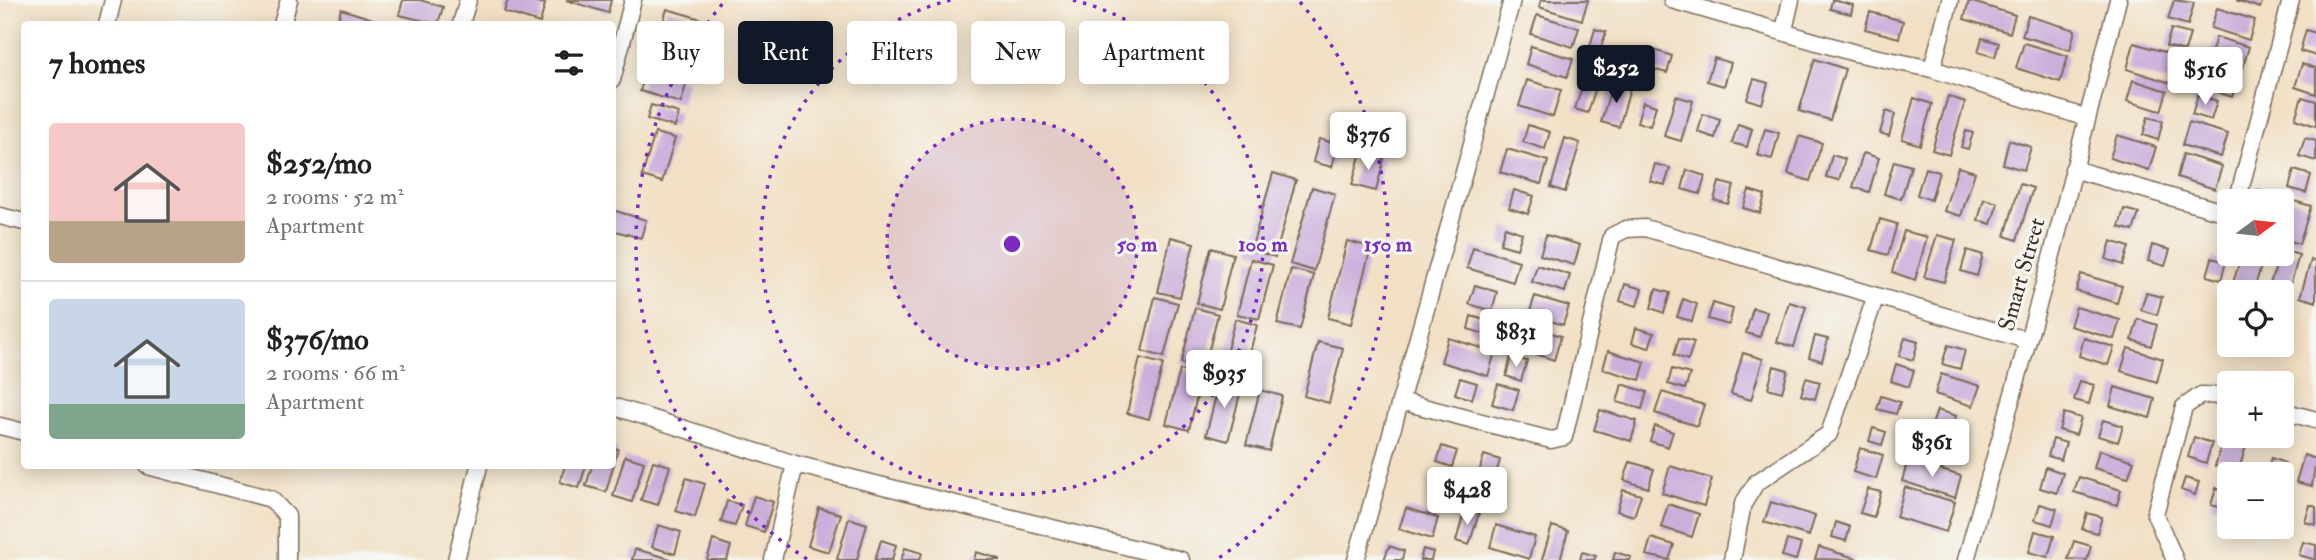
<!DOCTYPE html>
<meta charset="utf-8">
<style>
:root{--surface:#fff;--page:#f2f2f2;--text:#202124;--muted:#757577;--line:#e0e0e0;--accent:#111827}
body{margin:0;font-family:"IM FELL Double Pica",serif;background:var(--page);color:var(--text);height:100vh;display:flex;flex-direction:column;font-size:26px;white-space:nowrap}
*{box-sizing:border-box;margin:0}
p{font-size:23px;color:var(--muted)}
.icon{flex:none;width:38px;height:38px;fill:none;stroke:currentColor;stroke-width:2;stroke-linecap:round;stroke-linejoin:round}
.map{position:relative;flex:1;overflow:hidden}
.details{position:absolute;left:21px;top:21px;width:595px;height:448px;display:flex;flex-direction:column;background:var(--surface);border-radius:7px;box-shadow:0 4px 18px #0003}
.details>*{flex:none}
.guide{position:absolute;left:637px;top:21px;width:665px;height:63px;display:flex;gap:14px}
.needle{width:46px;rotate:75deg}
.fabs{position:absolute;left:2217px;top:189px;display:grid;gap:14px}
.fabs a{display:grid;place-items:center;width:77px;height:77px;border-radius:7px;background:var(--surface);box-shadow:0 4px 18px #0003;font-size:35px}
.price{position:absolute;translate:-50% -60px;padding:0 16px;border-radius:7px;background:#fff;color:#222;font-size:23px;line-height:46px;filter:drop-shadow(0 2px 4px #0008)}
.price::after{content:'';position:absolute;left:50%;top:42px;width:21px;height:16px;margin-left:-10px;background:inherit;clip-path:polygon(0 0,100% 0,50% 100%)}
.price.current{background:var(--accent);color:#fff}
ul{padding:0;list-style:none}
li{display:flex;align-items:center;gap:21px;height:175px;padding:0 28px}
li+li{border-top:2px solid var(--line)}
li span{display:grid;place-items:center;flex:none;width:196px;height:140px;border-radius:7px;color:#555}
li>.icon{margin-inline-start:auto}
span .icon{width:84px;height:84px;fill:#fffc;stroke-width:1}
li b{font-size:30px}
h2{display:flex;justify-content:space-between;align-items:center;height:84px;padding:0 28px;font-size:30px}
.tag{padding:0 24px;border-radius:7px;background:var(--surface);box-shadow:0 4px 18px #0003;font-size:24px;line-height:63px}
.tag.current{background:var(--accent);color:#fff}
.map>svg:first-child{display:block}
.building{fill:#caafdb}
.lines{fill:none;stroke-linecap:round;stroke-linejoin:round}
.street-casing{stroke:#7b6a58;stroke-width:19}
.street{stroke:#fff;stroke-width:16}
.ring{fill:none;stroke:#7b2cbf;stroke-width:3.5;stroke-dasharray:3.5 7}
.labels{text-anchor:middle;stroke-width:6;stroke-linejoin:round;paint-order:stroke}
.street-label{font-size:23px;fill:#3b2a1e;stroke:#f6f6f2}
.centre{fill:#7b2cbf;stroke:#f6f6f2;stroke-width:3.5}
.ring-label{font-size:21px;text-anchor:middle;font-weight:bold;fill:#7b2cbf;stroke:#f6f6f2;stroke-width:6;stroke-linejoin:round;paint-order:stroke}
</style>
<div class="map">
<svg width="2316" height="560" viewBox="0 0 2316 560">
<rect width="100%" height="100%" fill="#f6f6f2"/>
<filter id="ink" filterUnits="userSpaceOnUse"><feTurbulence type="fractalNoise" baseFrequency=".0143" numOctaves="2"/><feDisplacementMap in="SourceGraphic" scale="14" xChannelSelector="R" yChannelSelector="G"/><feConvolveMatrix kernelMatrix="1 2 1 2 8 2 1 2 1" color-interpolation-filters="sRGB"/></filter>
<filter id="wash" filterUnits="userSpaceOnUse"><feTurbulence type="fractalNoise" baseFrequency=".00686" numOctaves="4" result="noise"/><feDisplacementMap in="SourceGraphic" scale="28" xChannelSelector="R" yChannelSelector="G"/><feGaussianBlur stdDeviation="1.57" result="paint"/><feColorMatrix in="noise" values="0 0 0 0 0 0 0 0 0 0 0 0 0 0 0 0 0 1.4 0 .05"/><feComposite in="paint" operator="in"/></filter>
<g filter="url(#wash)">
<rect width="100%" height="100%" fill="#f1e0c5"/>
<g id="blocks">
<path class="building" d="M403 0H420L443 7 438 24 399 15Z
M508 0H530L545 4 540 23 504 12Z
M566 0H611L608 13Z
M1541 0H1588L1582 20 1539 7Z
M1832 0 1853 5 1851 14 1830 9Z
M2174 0 2194 3 2188 25 2168 19Z
M2236 0H2263L2260 8Z
M1969 1 2015 15 2010 33 1964 19Z
M2217 8 2255 20 2249 40 2211 28Z
M341 9 379 21 378 24H337Z
M667 9 701 19 694 43 660 32Z
M1870 12 1903 21 1899 38 1865 29Z
M1537 15 1579 28 1573 47 1531 34Z
M2028 16 2075 30 2070 50 2022 36Z
M1595 29 1606 32 1599 54 1589 50Z
M2171 29 2190 34 2185 51 2166 46Z
M2306 30 2316 33V56L2300 51Z
M2216 37 2249 47 2243 67 2210 57Z
M1982 38 1999 43 1995 57 1978 52Z
M660 41 693 51 687 73 654 63Z
M2024 43 2068 56 2060 82 2016 68Z
M2134 43 2185 58 2177 85 2127 69Z
M1531 46 1573 59 1567 77 1526 64Z
M1654 50 1672 56 1667 73 1649 68Z
M1714 58 1731 63 1724 86 1707 81Z
M1815 59 1845 69 1830 120 1799 111Z
M2302 64 2316 68V94L2295 87Z
M2205 67 2238 77 2232 97 2199 86Z
M647 69 687 81 681 103 640 91Z
M1754 79 1768 83 1762 104 1747 99Z
M1527 80 1561 90 1553 117 1519 106Z
M2133 80 2167 91 2161 111 2127 101Z
M1612 84 1630 89 1619 127 1601 122Z
M1582 87 1595 90 1588 113 1575 109Z
M2198 95 2217 101 2211 120 2192 114Z
M1676 96 1693 101 1681 141 1664 136Z
M1948 96 1965 102 1949 155 1932 150Z
M2302 97 2316 101V126L2295 119Z
M1914 98 1932 104 1920 145 1902 139Z
M1643 102 1656 106 1650 126 1637 122Z
M651 105 679 113 675 127 647 119Z
M1886 111 1895 114 1889 136 1880 133Z
M1703 114 1720 119 1715 138 1698 132Z
M2148 117 2163 121 2158 140 2143 135Z
M2189 122 2228 134 2221 157 2182 145Z
M1738 124 1752 129 1747 147 1732 143Z
M1528 125 1550 132 1545 149 1523 142Z
M1765 129 1779 133 1772 159 1757 155Z
M1966 131 1973 133 1968 149 1961 147Z
M655 133 675 138 662 182 642 176Z
M2117 135 2156 147 2149 170 2110 158Z
M1799 136 1822 143 1810 181 1788 174Z
M1565 138 1580 143 1565 192 1551 187Z
M2305 138 2316 141V161L2299 156Z
M1319 139 1338 144 1332 167 1313 162Z
M2009 140 2031 147 2024 170 2003 164Z
M1507 149 1548 161 1541 184 1500 172Z
M1361 152 1384 159 1376 191 1352 185Z
M1863 153 1879 158 1869 192 1853 187Z
M2183 154 2222 166 2215 189 2177 177Z
M1832 155 1845 159 1839 180 1826 177Z
M1894 161 1911 166 1901 199 1884 194Z
M1655 164 1670 168 1665 185 1650 181Z
M1958 167 1975 172 1961 216 1944 211Z
M1925 168 1939 172 1931 200 1917 195Z
M1687 170 1705 176 1700 194 1682 189Z
M2294 170 2311 175 2306 193 2289 188Z
M1273 173 1296 180 1275 257 1251 250Z
M1719 182 1734 186 1728 204 1714 200Z
M2020 184 2033 188 2017 240 2005 236Z
M1312 187 1335 194 1314 271 1290 264Z
M1514 190 1534 196 1528 214 1509 208Z
M1749 190 1765 195 1760 213 1743 208Z
M2257 190 2311 206 2299 244 2282 238V201H2254Z
M1984 199 1998 203 1991 224 1978 220Z
M2124 209 2139 213 2133 231 2119 227Z
M612 210 646 220 641 238 612 230Z
M1880 219 1897 224 1888 255 1871 250Z
M1505 227 1522 233 1517 249 1500 244Z
M1904 231 1927 237 1915 280 1892 272Z
M1546 235 1580 245 1574 265 1540 255Z
M1937 235 1956 240 1944 282 1924 277Z
M1171 237 1194 243 1180 297 1158 292Z
M1347 241 1371 247 1351 324 1328 318Z
M2111 241 2129 247 2123 265 2106 259Z
M2152 245 2170 250 2165 266 2148 261Z
M1473 247 1519 261 1513 282 1467 268Z
M1211 248 1233 254 1220 309 1197 303Z
M1967 250 1983 255 1977 276 1961 271Z
M2282 250 2299 255 2286 301 2282 299V292H2267Z
M2242 254H2265L2253 292 2232 286Z
M2212 258 2226 262 2221 280 2207 276Z
M1251 259 1273 265 1259 319 1237 314Z
M2311 260 2316 262V302L2300 297Z
M1537 265 1570 275 1565 292 1532 282Z
M1291 269 1314 275 1300 329 1277 324Z
M2081 274 2122 286 2117 303 2076 291Z
M1625 284 1642 289 1637 306 1620 301Z
M1475 285 1497 292 1492 311 1469 304Z
M1656 289 1670 293 1664 313 1651 308Z
M2146 293 2162 297 2157 315 2141 310Z
M1535 296 1569 306 1563 325 1529 314Z
M1155 297 1178 303 1164 357 1142 351Z
M1683 299 1697 304 1692 321 1677 317Z
M1789 302 1806 307 1794 347 1777 342Z
M1713 303 1733 309 1729 325 1708 319Z
M2076 307 2120 320 2114 339 2070 326Z
M1195 308 1218 314 1204 369 1181 363Z
M1753 308 1767 312 1760 337 1746 333Z
M1471 316 1488 321 1485 334 1468 329Z
M1235 319 1257 325 1243 379 1221 373Z
M2138 319 2157 325 2151 346 2132 340Z
M1517 322 1561 336 1554 360 1510 346Z
M1636 328 1654 333 1649 348 1632 343Z
M1815 336 1828 339 1822 361 1809 357Z
M1448 338 1495 352 1488 376 1441 362Z
M1679 338 1694 342 1688 360 1674 355Z
M1905 338 1918 342 1913 360 1899 356Z
M2084 338 2114 347 2108 365 2079 356Z
M1318 342 1343 348 1329 403 1304 396Z
M1948 345 1965 350 1960 369 1942 364Z
M2128 348 2163 359 2157 382 2121 371Z
M1608 351 1645 362 1640 380 1603 369Z
M1743 353 1763 359 1751 400 1731 394Z
M1511 357 1527 361 1521 381 1506 376Z
M1140 358 1163 364 1149 419 1127 413Z
M1896 364 1914 370 1909 387 1891 381Z
M1774 366 1788 370 1782 392 1768 388Z
M1672 369 1690 374 1685 389 1668 384Z
M1180 370 1202 375 1189 430 1166 424Z
M1941 374 1980 386 1973 406 1935 394Z
M1460 378 1477 383 1472 399 1455 394Z
M1806 378 1820 382 1815 399 1801 395Z
M1220 380 1242 386 1228 441 1206 435Z
M2080 381 2094 385 2089 404 2074 400Z
M1498 384 1519 390 1513 410 1492 404Z
M1622 384 1647 392 1642 409 1617 402Z
M2115 387 2155 399 2150 418 2110 406Z
M1260 390 1282 396 1269 451 1246 445Z
M1662 392 1704 405 1697 426 1655 413Z
M1881 396 1900 402 1896 414 1877 409Z
M1600 410 1637 421 1631 441 1594 430Z
M1937 410 1956 416 1950 434 1931 428Z
M2064 413 2081 418 2076 435 2059 430Z
M2103 420 2123 426 2118 442 2098 436Z
M2229 420 2230 436H2249L2238 473 2215 466Z
M1655 426 1673 432 1668 447 1650 441Z
M1873 428 1886 432 1882 445 1869 441Z
M2194 437 2212 443 2206 463 2188 457Z
M1931 439 1949 445 1943 464 1925 459Z
M2053 439 2066 443 2061 460 2048 456Z
M1442 446 1457 451 1452 467 1437 462Z
M612 447 618 449 606 492 586 486 592 466H612Z
M1860 448 1883 455 1876 479 1853 472Z
M2099 450 2134 461 2128 478 2094 468Z
M1484 455 1500 460 1495 477 1479 472Z
M2304 455 2316 459 2312 486 2296 482Z
M625 456 644 462 632 502 613 496Z
M2271 458 2285 463 2281 474H2266Z
M1908 460 1961 476 1955 498 1902 481Z
M653 461 670 466 658 505 641 500Z
M1630 462 1654 469 1648 488 1624 480Z
M565 466H586L579 488 560 482Z
M1670 466 1712 479 1704 506 1662 493Z
M2046 467 2063 473 2057 493 2040 488Z
M2079 477 2121 490 2117 505 2074 492Z
M686 478 705 484 695 517 676 511Z
M2185 478 2199 482 2195 495 2181 490Z
M1434 481 1449 485 1445 499 1430 494Z
M1905 487 1955 502 1946 532 1896 517Z
M2216 488 2230 492 2227 509 2211 505Z
M1868 489 1881 492 1874 517 1860 513Z
M1623 490 1641 495 1634 516 1617 511Z
M754 496 773 502 764 532 745 526Z
M727 501 742 505 735 526 721 522Z
M1771 502 1815 516 1809 536 1764 522Z
M1668 504 1699 514 1692 537 1661 527Z
M2040 504 2057 509 2052 525 2035 520Z
M2310 505 2316 507V525L2305 522Z
M819 508 841 514 829 552 808 546Z
M1406 508 1438 518 1432 539 1399 529Z
M1465 509 1479 513 1469 545 1456 541Z
M2087 513 2102 517 2097 533 2082 529Z
M849 518 867 524 857 560H840L837 559Z
M1836 522 1850 527 1846 541 1832 537Z
M658 525 681 532 675 554 652 547Z
M1496 525 1535 537 1529 559 1490 547Z
M1552 526 1568 531 1560 560H1542Z
M2035 531 2054 536 2048 557 2029 552Z
M1651 538 1674 545 1669 560 1646 555Z
M713 540 731 546 727 560H707Z
M881 540 896 545 892 560H875Z
M1787 540 1801 544 1796 560 1782 556Z
M2074 541 2091 546 2087 560 2068 559Z
M2303 542 2316 545V560L2299 555Z
M1389 546 1404 551 1402 560H1384Z
M1819 547 1858 559V560L1815 559Z
M905 548 922 553 920 560H901Z
M635 549 671 559V560H632Z
M1423 549 1433 552 1431 560H1420Z
M976 552 1000 559V560H974Z
M1582 552 1596 556 1594 560H1580Z
M1615 552 1631 557 1630 560H1613Z"/>
</g>
</g>
<g filter="url(#ink)">
<use href="#blocks" fill-opacity="0" stroke="#7b6a58" stroke-width="2"/>
<g class="lines">
<g class="street-casing">
<path id="street" d="M1672 0 1855 53 1932 69 2087 118
M107 24 113 0
M282 24 289 0
M461 24 468 0
M1784 30 1791 0
M1932 69 1950 0
M612 80 633 0
M2073 169 2216 210 2230 205
M2233 201 2239 194 2291 0
M0 216 24 222
M1400 401 1551 440 1564 437 1612 236 1626 229 1645 228 2026 340
M612 406 795 464 1181 560
M2282 411 2316 420
M0 426 24 432
M148 466 271 499 287 516V560
M456 560 479 466
M773 560 795 464
M1356 560 1512 0
M1732 560 1743 504 1756 483 1829 434 1875 298
M1966 560 2049 266 2118 0
M2175 560 2155 514 2184 407 2201 395 2230 396"/>
</g>
<use href="#street" class="street"/>
</g>
</g>
<circle cx="1012" cy="244" r="125" fill="#7b2cbf" fill-opacity=".12"/>
<g class="ring">
<circle cx="1012" cy="244" r="125"/>
<path d="M1073 0A251 251 0 1 1 951 0"/>
<path d="M807 559A376 376 0 0 1 724 2M1300 2A376 376 0 0 1 1217 559"/>
</g>
<g class="labels">
<g class="street-label">
<text transform="translate(2021 274) rotate(-74)" y="8">Smart Street</text>
</g>
</g>
<circle cx="1012" cy="244" r="10" class="centre"/>
<g class="ring-label">
<text x="1137" y="251">50 m</text>
<text x="1263" y="251">100 m</text>
<text x="1388" y="251">150 m</text>
</g>
</svg>
<div class="fabs">
<a><svg class="needle" viewBox="-14 -14 28 28"><path d="M0-13l5 13h-10z" fill="#e53935"/><path d="M0 13l5-13h-10z" fill="#757577"/></svg></a>
<a><svg class="icon" aria-label="locate" viewBox="0 0 24 24"><circle cx="12" cy="12" r="6"/><path d="M12 2v4M12 18v4M2 12h4M18 12h4"/></svg></a>
<a>+</a>
<a>−</a>
</div>
<b class="price current" style="left:1616px;top:105px">$252</b>
<b class="price" style="left:2205px;top:107px">$516</b>
<b class="price" style="left:1368px;top:172px">$376</b>
<b class="price" style="left:1516px;top:369px">$831</b>
<b class="price" style="left:1224px;top:410px">$935</b>
<b class="price" style="left:1932px;top:479px">$361</b>
<b class="price" style="left:1467px;top:527px">$428</b>
<div class="guide">
<a class="tag">Buy</a>
<a class="tag current">Rent</a>
<a class="tag">Filters</a>
<a class="tag">New</a>
<a class="tag">Apartment</a>
</div>
<section class="details">
<h2>7 homes<svg class="icon" aria-label="filters" viewBox="0 0 24 24"><path d="M4 7h16M4 17h16"/><circle cx="9" cy="7" r="2"/><circle cx="15" cy="17" r="2"/></svg></h2>
<ul>
<li><span style="background:linear-gradient(#f6c9c9 70%,#b9a48a 0)"><svg class="icon" aria-label="home" viewBox="0 0 24 24"><path d="M3 11l9-7 9 7M6 9v11h12V9"/></svg></span><div><b>$252/mo</b><p>2 rooms · 52 m²</p><p>Apartment</p></div></li>
<li><span style="background:linear-gradient(#c9d6e8 75%,#7fa58c 0)"><svg class="icon" aria-label="home" viewBox="0 0 24 24"><path d="M3 11l9-7 9 7M6 9v11h12V9"/></svg></span><div><b>$376/mo</b><p>2 rooms · 66 m²</p><p>Apartment</p></div></li>
</ul>
</section>
</div>
